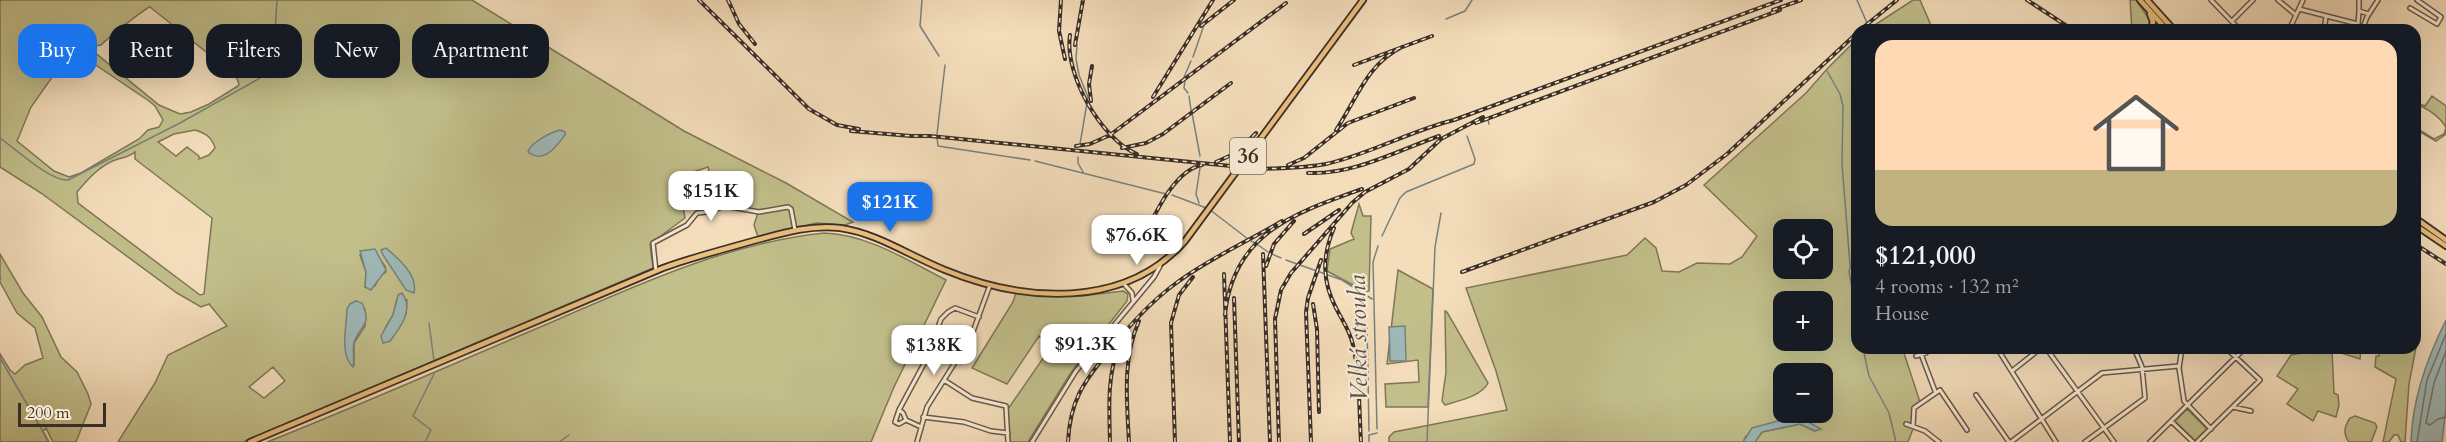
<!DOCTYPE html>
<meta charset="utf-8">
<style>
:root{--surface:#171b24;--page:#242831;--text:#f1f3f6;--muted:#9ea1a6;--accent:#1a73e8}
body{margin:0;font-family:Cardo,serif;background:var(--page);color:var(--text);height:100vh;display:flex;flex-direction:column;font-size:22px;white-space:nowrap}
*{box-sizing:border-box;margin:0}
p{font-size:20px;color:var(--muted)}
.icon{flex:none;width:33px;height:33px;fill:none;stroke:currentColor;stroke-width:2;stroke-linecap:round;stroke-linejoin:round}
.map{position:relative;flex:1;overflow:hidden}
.sheet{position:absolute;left:1851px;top:24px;width:570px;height:330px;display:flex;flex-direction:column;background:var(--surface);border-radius:18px;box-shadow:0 6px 24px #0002}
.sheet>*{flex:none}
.guide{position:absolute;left:18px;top:24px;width:570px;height:54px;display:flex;gap:12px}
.fabs{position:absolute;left:1773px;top:219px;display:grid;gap:12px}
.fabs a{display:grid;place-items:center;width:60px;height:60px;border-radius:12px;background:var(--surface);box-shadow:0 6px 24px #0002;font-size:30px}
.scale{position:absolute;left:18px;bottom:15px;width:88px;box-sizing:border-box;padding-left:6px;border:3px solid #3a2f26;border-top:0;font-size:16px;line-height:21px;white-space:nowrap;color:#3a2f26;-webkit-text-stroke:4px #f8e9d3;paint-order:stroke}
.price{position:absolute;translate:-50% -51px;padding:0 14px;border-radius:12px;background:#fff;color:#222;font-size:20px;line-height:39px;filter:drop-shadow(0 2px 3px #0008)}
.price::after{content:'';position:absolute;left:50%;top:36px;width:18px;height:14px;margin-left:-9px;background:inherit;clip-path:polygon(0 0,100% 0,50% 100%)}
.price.on{background:var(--accent);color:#fff}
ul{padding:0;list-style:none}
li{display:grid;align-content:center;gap:12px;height:318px;padding:0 24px}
li span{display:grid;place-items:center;height:186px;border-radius:18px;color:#555}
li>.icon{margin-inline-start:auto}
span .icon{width:108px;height:108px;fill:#fffc;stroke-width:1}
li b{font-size:26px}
.chip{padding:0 21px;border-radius:18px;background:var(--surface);box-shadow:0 6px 24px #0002;font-size:21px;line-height:54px}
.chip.on{background:var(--accent);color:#fff}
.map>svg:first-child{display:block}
.green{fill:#c2bf8b;stroke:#7e7758;stroke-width:1.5;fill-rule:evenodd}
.water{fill:#9fbab9;stroke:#77827e;stroke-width:1.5}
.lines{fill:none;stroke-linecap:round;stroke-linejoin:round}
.shore{stroke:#6c7470;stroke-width:1.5}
.stream{stroke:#77827e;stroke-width:1.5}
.minor-casing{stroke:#685a4b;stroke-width:6}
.major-casing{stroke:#3a2f26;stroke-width:8}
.minor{stroke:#f8e9d3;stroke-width:3}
.major{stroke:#eabe7e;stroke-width:4.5}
.rail-casing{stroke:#3a2f26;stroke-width:4}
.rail{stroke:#f8e9d3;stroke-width:1.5;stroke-dasharray:4.5;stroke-linecap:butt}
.labels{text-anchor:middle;stroke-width:4.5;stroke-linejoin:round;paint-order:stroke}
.shield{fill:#f8e9d3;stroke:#73675a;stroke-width:1.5}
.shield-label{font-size:21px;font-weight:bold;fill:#3a2f26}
.water-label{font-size:24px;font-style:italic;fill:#53524b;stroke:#f8e9d3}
</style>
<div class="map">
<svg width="2446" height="442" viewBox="0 0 2446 442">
<rect width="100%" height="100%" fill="#f4ddbb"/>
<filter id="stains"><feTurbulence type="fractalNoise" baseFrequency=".00333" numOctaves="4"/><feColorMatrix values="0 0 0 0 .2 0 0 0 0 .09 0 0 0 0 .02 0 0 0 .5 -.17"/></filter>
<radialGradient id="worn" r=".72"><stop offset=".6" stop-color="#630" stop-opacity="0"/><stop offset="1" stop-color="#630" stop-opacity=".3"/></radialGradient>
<path class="green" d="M0 0H472L684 131 786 183 853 222 845 225 816 223 758 237 754 225 758 213 735 201 731 193 717 197 708 167 678 177 685 218 650 244 653 268 243 442H118L155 383 168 355 227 326 209 304 201 307 177 293 41 193 0 167ZM150 7 236 76 239 84 238 86 209 104 191 112 180 114 159 105 93 51 95 46 101 45C108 38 144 9 150 7ZM72 49 149 101 155 106 163 120 159 127 148 130 139 139 81 173 69 177 54 171 17 141 31 107ZM195 130C205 133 212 137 215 148L209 155 199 159V156L187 147 176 156 158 142 174 134ZM135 152V159L212 218 204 294 200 295 78 203 77 192C88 179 101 164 118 159 125 157 129 157 135 152ZM360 255 377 256 385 266 386 272 379 277 375 286 365 287 366 272ZM397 299 407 300 406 314 390 341 385 328 393 315ZM356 301 365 309V326L354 343V366L348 323 347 313 350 304ZM273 367 285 381 264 398 249 387Z
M1913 0H1920L1933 30H1867Z
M2130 0H2136L2151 22 2148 30H2132Z
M1857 39V348H1907L1903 350 1920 402 1912 410 1913 429 1908 442H1755L1762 432 1800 424 1815 431 1805 420 1746 436 1743 442H1389V437L1394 432 1507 410 1496 371 1466 288 1627 255 1645 238 1656 248 1662 271 1679 272 1697 263 1730 264 1742 257 1757 236 1704 185 1806 93 1827 69ZM1784 230H1822V268H1784ZM1784 302H1822V340H1784ZM1784 374H1822V412H1784Z
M2432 96 2446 106V134L2436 141 2415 129V127L2434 139 2444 134 2446 128C2442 118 2425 106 2415 105L2417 103 2425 106Z
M1359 204 1363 216H1371L1369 291 1366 292 1327 271 1330 249 1354 239 1351 233Z
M824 233C867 234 909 261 946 280L894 387 871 442H267C363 404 457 362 552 322 639 284 728 243 824 233Z
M0 254 23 293 42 317 61 357 77 372 88 394 91 404 76 442H53L46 428 43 431 48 442H0V354L10 370 15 374 25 365 43 358 35 328 17 313 0 282Z
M1398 270 1433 289 1428 407H1386L1385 384 1419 382 1418 360 1387 364Z
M1123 291 1128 294 1127 301 1070 374 1028 442H1010L1008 409 1053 344 1039 336 1007 384 972 368 1013 302 1016 293 1082 296Z
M1445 311 1447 312 1488 383C1482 396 1458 401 1445 405L1442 401 1446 372Z
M2415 336 2418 337 2409 384 2405 442H2401L2398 435H2394L2389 442H2383L2396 379 2375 367 2376 356H2379V348H2415Z
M2295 348H2311V352H2316V348H2361L2360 359 2332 350 2334 393 2338 395 2339 405 2336 417 2318 411 2313 421 2287 404 2298 389 2277 376 2291 355 2308 352 2295 350Z
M2187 409 2207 429 2195 441 2175 421Z
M2355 416 2375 423 2377 427 2371 442H2349C2343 434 2344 427 2350 418Z"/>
<path class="water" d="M560 130 565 132V135C555 148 544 164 528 152 530 143 551 132 560 130Z
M386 248C399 259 418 275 414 293L406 290 383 255 381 250Z
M375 249 386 270 371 290 365 287 366 272 360 251Z
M402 293C414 309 401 327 390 341L383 343 381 336 393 315 398 295Z
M356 301 362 303C373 326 359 326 354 343 352 351 355 360 353 367 339 355 347 325 347 309L350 304Z
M2446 320V408L2442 442H2411C2412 399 2427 358 2446 320Z
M1405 326 1406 361H1390L1389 327Z
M1782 420H1805L1821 429 1815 431 1800 424 1762 432 1755 442H1743L1752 428Z"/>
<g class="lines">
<path class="shore" d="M2446 351 2434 383 2426 423 2430 425 2438 419 2446 417
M2417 442 2427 380 2446 334"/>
<path class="stream" d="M922 0 920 26 939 56
M1857 0 1870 30
M1446 19 1465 11 1472 0
M1077 45 1076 59 1079 75 1088 97 1080 144
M1193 57 1204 25
M1827 71 1840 94 1843 106 1842 164 1850 265
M1184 77 1191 61
M1185 81 1184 88 1188 93
M1189 96 1191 110
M1192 113 1200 156
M1488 120 1489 124
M937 134 945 65
M0 138C16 149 50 181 68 180L180 123 269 73 273 63 277 0
M937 138 938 146 1030 160
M1078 157V163L1083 172
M1035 161 1166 194
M1172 195 1209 209 1248 239
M1199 203 1196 194 1200 168
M1382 236 1400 198 1406 192 1474 164 1475 159 1467 136
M1251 241 1255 243
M1258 245 1268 252
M1857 248 1849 271 1857 317
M1272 254 1281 258
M1286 260 1342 280 1372 299
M0 277 1 279
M429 323 434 361
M1367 324 1369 431
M1863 348 1869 376 1889 413 1896 442
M0 358 49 442
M1377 429 1373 262 1378 246
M425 442 431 430 413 416 434 374
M559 442 569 435
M1369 442V435L1377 433
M1427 442 1435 247 1441 213"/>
<g class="minor-casing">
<path id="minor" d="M2211 0 2240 30
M2278 0 2296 15
M2359 0V11L2369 14
M2410 8 2437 24 2441 17 2417 0
M2299 9 2358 24 2359 11
M2232 21 2253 0
M2289 30 2303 0
M2324 30 2326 17
M2362 30 2367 17 2378 0
M656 271 653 243 687 225 697 213 707 212 725 206 759 212 788 207 791 209 795 230
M1124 284 1132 293 1133 300
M1997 348 2056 442
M2046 348 2114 442
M2182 348 2179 368 2184 401 2211 429
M1921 354 1935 391
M1916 356 1926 353
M2012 371 2041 348
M944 380 972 398 1006 406 1008 442
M1976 395 2009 442
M2233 407 2251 411
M899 410 895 422 899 424 906 420
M923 417 964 422 991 431 1008 433
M2171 421 2193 442
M1906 424 1925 431 1939 442
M919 426 906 420 903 413 899 410 926 360 941 319 948 312 955 308 979 317
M1913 426 1914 408 1940 390 1967 430
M917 442 927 407 971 337 990 285
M1032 442 1076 371 1154 277 1160 266
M2011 442 2102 373 2179 366
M2085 442 2145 398 2142 367 2134 348
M2150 442 2245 348
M2197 442 2260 380 2226 348"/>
</g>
<g class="major-casing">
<path id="major" d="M2140 0 2167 30
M2147 0 2174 30
M2150 30 2153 22 2150 14
M2153 30H2164
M2415 218 2446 240
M2415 225 2446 246
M250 442 663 268C690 258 718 251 746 243 776 235 808 224 840 228 877 233 910 256 945 270 1023 302 1124 310 1185 241L1363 0"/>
</g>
<use href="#minor" class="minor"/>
<use href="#major" class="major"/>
<g class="rail-casing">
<path id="rail" d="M699 0 809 109 837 125 859 129
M728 0 739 24 755 44
M1061 0 1059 31 1065 59
M2027 0 2073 30
M1773 10 1801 0
M1201 26 1234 0
M1860 30 1897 0
M1070 35C1064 74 1101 139 1137 154
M1075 45 1083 0
M1354 65 1432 36
M1153 97 1213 0
M1091 101 1089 84 1092 66
M1476 123 1780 10
M1336 130C1357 99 1366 65 1402 47
M851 131 911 136H930L1261 169C1282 168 1305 168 1326 164 1370 154 1410 131 1454 120L1781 0
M1076 146 1090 144 1110 135 1286 3
M1122 148 1146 143 1163 134 1231 83
M1216 162 1236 153 1256 133
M1288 165 1304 158 1348 123 1414 98
M1308 173C1353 175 1397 151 1439 136
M1334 228C1322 256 1322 281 1336 308 1342 320 1350 331 1353 345 1360 377 1359 410 1361 442
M1304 234 1339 210
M2415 244 2446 264
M1137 250C1151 224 1171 171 1202 165
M1263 254 1270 442
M1266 266 1274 244 1294 221
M1462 272 1654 202 1686 185 1727 154 1857 33
M1224 274 1230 442
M1234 298 1239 442
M1313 304 1317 329 1319 412
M1225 315C1233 233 1295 213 1362 189
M1068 442C1070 401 1083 383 1108 352 1128 327 1149 303 1175 284 1208 259 1247 242 1282 221
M1110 442C1109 407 1107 375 1120 342
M1129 442C1127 402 1122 359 1139 321
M1175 442 1171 323 1179 295 1193 277
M1279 442 1275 319 1281 290 1291 273 1352 203 1365 192 1409 169 1441 139 1483 117
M1311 442 1306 312 1308 298 1321 260"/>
</g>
<use href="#rail" class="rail"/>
</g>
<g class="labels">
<rect class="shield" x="1230" y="138" width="36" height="36" rx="4.5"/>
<g class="shield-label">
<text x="1248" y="163">36</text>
</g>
<g class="water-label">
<text transform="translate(1358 338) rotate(-91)" y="8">Velká strouha</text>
</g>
</g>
<rect width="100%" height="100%" filter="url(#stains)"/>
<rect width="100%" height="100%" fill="url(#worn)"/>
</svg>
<div class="fabs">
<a><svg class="icon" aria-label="locate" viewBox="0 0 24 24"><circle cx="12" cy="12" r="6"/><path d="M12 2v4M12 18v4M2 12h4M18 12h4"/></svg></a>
<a>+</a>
<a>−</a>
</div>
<div class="scale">200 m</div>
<b class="price" style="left:711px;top:222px">$151K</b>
<b class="price on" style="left:890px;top:233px">$121K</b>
<b class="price" style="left:1137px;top:266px">$76.6K</b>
<b class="price" style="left:1086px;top:375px">$91.3K</b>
<b class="price" style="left:934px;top:376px">$138K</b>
<div class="guide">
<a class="chip on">Buy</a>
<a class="chip">Rent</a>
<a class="chip">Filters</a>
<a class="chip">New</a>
<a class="chip">Apartment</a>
</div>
<section class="sheet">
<ul>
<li><span style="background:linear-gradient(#ffd9b3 70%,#c2b280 0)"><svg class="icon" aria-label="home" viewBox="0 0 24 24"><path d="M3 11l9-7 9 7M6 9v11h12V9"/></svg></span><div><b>$121,000</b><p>4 rooms · 132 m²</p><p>House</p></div></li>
</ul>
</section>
</div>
